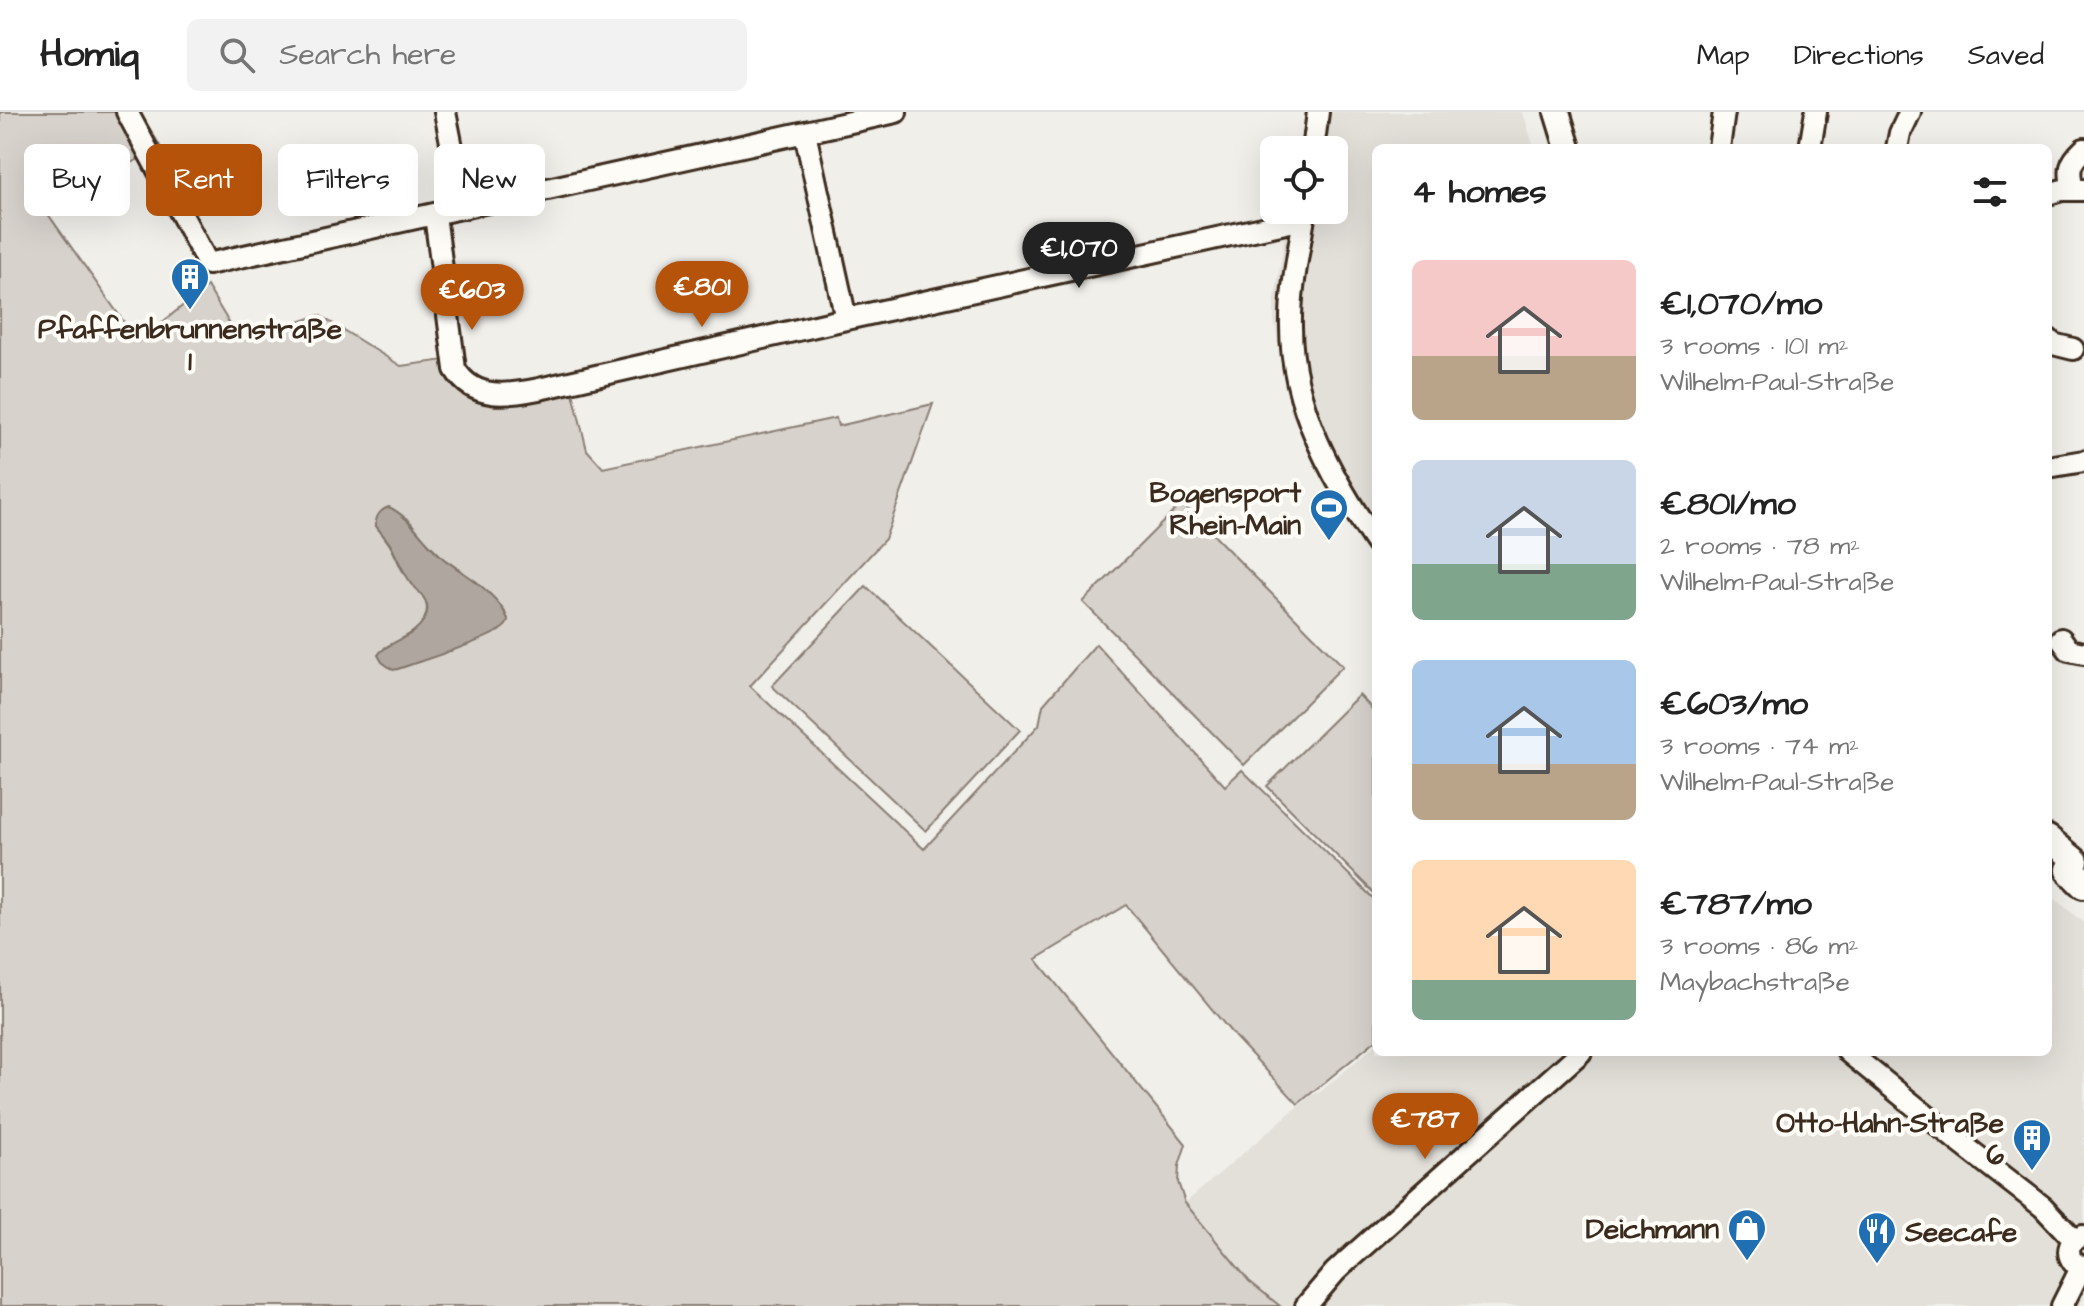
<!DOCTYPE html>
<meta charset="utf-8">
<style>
:root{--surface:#fff;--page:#f2f2f2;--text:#222;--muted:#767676;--line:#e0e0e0;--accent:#b45309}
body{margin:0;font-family:"Architects Daughter",sans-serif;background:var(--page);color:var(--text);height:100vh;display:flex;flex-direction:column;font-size:30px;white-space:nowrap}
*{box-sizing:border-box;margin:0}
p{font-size:26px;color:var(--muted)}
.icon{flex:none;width:44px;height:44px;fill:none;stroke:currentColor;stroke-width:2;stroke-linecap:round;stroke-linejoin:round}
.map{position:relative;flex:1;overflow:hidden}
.panel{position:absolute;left:1372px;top:32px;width:680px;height:912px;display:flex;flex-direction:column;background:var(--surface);border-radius:12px;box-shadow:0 8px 32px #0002}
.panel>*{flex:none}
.banner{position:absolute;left:24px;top:32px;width:760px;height:72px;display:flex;gap:16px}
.buttons{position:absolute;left:1260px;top:24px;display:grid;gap:16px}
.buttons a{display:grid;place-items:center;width:88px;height:88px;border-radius:12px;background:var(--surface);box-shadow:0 8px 32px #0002;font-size:40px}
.price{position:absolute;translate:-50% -68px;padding:0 18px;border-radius:28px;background:var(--accent);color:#fff;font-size:26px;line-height:52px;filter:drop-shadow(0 2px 4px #0008)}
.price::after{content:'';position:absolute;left:50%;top:48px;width:24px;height:18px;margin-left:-12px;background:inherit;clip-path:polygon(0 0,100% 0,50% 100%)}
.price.selected{background:#222;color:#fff}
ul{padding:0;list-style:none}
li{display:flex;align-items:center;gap:24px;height:200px;padding:0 40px}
li span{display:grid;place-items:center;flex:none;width:224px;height:160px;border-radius:12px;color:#555}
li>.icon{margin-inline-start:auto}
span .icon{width:96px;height:96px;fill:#fffc;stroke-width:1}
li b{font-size:34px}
h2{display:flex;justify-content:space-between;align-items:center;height:96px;padding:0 40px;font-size:34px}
.chip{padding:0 28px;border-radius:12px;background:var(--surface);box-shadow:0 8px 32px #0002;font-size:28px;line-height:72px}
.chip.selected{background:var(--accent);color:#fff}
header{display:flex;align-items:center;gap:48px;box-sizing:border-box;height:112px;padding:0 40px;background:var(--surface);border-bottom:2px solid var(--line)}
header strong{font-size:38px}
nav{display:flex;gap:44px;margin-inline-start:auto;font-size:28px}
.search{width:560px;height:72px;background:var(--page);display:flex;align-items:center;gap:20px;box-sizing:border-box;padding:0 28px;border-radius:12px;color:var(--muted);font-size:30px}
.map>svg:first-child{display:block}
.built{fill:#e3e0da}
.green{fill:#d7d2cc;stroke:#897e75;stroke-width:2;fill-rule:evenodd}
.water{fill:#aea69f;stroke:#80746b;stroke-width:2}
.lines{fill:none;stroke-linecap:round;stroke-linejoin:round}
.minor-casing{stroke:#3b2a1e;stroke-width:26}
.major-casing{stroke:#3b2a1e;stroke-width:30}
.highway-casing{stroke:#3b2a1e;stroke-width:34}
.minor{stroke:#fdfcf7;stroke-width:20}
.major{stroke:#fdfcf7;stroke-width:24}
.highway{stroke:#fdfcf7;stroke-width:28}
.labels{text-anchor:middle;stroke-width:8;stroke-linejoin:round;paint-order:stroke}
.poi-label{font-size:28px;font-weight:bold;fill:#3b2a1e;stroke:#fdfcf7;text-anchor:end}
</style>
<header>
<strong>Homiq</strong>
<div class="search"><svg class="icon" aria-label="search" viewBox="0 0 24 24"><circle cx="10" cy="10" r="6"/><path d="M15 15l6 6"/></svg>Search here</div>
<nav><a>Map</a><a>Directions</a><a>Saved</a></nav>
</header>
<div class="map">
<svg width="2084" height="1194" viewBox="0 0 2084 1194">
<rect width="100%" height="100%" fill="#f1efea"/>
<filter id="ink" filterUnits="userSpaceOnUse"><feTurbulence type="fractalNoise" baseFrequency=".0125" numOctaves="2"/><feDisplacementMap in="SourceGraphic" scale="16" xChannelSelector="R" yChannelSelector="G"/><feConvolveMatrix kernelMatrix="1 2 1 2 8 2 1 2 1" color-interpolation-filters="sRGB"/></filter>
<g filter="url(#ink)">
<path class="built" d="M1306 0H1523L1534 36H1376V455L1346 411 1290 299 1274 208V192L1289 98H1334V38H1299Z
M2048 781 2084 811V1186L2080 1192 2083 1194H1280L1249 1169 1185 1091 1311 983 1320 980 1376 932V940H2048Z"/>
<path class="green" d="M0 0H140L160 34 48 102 138 230 207 174 240 229 319 203 401 254 445 248 474 281 568 260 587 338 603 356 836 306 838 314 933 292 885 427 750 574 924 737 1039 613 1043 593 1096 532 1225 674 1242 658 1376 789V928L1298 992 1235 925 1126 793 1036 847 1186 1032 1179 1054 1178 1070 1185 1091 1249 1169 1280 1194H0ZM407 406 424 427 444 447 477 470 505 500 499 519 455 537 434 543 384 536C402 530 435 512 425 488 420 477 409 468 402 458 398 450 395 442 391 435 387 428 381 421 376 414Z
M1182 391 1343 554 1244 653 1083 490Z
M866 474 1020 618 926 719 772 574Z
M1359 583 1376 601V783L1267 674Z"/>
<path class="water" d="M389 395C412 406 424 431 444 447 466 464 497 480 508 507 508 509 508 511 506 513 497 526 417 550 398 557L393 558 382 550 378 543C384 533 403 528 414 519 421 513 429 503 427 493 425 484 417 478 412 472 403 461 398 447 391 434 387 427 381 421 376 414 375 405 380 398 389 395Z"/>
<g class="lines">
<g class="minor-casing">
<path id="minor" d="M127 0 208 152 896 0
M445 0 464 96
M805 21 846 207
M1719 36 1724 0
M1810 36 1816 0
M1897 36 1900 21 1910 0
M1313 38 1318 0
M2073 77C2068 58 2069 51 2084 37
M2048 82 2062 78H2083
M1305 98C1300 136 1290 176 1291 215 1291 294 1333 368 1376 431
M435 103 455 257C474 289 509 283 539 277L846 207 1304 107
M2048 227 2053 232 2073 237
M2048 355 2084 349
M2061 527 2069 538 2084 541
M1848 940 1954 1026 2043 1095 2074 1128
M2083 1124C2070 1127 2065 1139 2073 1150L2084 1156
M1306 1194 1335 1160 1349 1147 1581 940
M2062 1194 2081 1156"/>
</g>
<g class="major-casing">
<path id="major" d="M1557 0 1568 36
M2048 726 2076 749"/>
</g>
<g class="highway-casing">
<path id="highway" d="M2070 758 2084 772"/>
</g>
<use href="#minor" class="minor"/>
<use href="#major" class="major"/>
<use href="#highway" class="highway"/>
</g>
</g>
<defs>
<g id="building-pin" transform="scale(2)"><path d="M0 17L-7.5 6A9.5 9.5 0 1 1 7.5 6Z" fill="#1f6fb2" stroke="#fdfcf7"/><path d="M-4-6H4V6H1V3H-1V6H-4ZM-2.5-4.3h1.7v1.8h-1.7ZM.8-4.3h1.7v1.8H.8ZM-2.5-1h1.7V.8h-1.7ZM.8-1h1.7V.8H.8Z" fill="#fff"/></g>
<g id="stadium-pin" transform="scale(2)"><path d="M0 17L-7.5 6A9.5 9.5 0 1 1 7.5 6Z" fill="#1f6fb2" stroke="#fdfcf7"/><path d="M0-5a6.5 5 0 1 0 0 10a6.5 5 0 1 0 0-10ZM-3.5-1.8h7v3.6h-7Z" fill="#fff"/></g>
<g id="shop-pin" transform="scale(2)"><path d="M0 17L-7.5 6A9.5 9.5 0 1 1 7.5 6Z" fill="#1f6fb2" stroke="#fdfcf7"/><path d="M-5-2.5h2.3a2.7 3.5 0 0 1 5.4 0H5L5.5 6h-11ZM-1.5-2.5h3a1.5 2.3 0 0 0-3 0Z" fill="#fff"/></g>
<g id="restaurant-pin" transform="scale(2)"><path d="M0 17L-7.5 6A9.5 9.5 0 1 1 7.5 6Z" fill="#1f6fb2" stroke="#fdfcf7"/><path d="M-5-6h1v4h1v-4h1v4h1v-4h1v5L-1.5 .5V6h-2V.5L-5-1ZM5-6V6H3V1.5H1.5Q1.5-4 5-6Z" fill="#fff"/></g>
</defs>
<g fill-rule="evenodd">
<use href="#building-pin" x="190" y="165"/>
<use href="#stadium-pin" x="1329" y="396"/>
<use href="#building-pin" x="2032" y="1026"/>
<use href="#shop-pin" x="1747" y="1116"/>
<use href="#restaurant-pin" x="1877" y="1119"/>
</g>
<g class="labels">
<g class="poi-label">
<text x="190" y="226" text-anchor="middle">Pfaffenbrunnenstraße<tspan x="190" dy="32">1</tspan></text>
<text x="1301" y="390">Bogensport<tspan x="1301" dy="32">Rhein-Main</tspan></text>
<text x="2004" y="1020">Otto-Hahn-Straße<tspan x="2004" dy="32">6</tspan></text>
<text x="1719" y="1126">Deichmann</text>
<text x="1905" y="1129" text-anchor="start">Seecafe</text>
</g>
</g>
</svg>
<div class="buttons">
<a><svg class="icon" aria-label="locate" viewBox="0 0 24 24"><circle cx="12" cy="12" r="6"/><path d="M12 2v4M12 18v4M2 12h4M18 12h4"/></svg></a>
</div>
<b class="price selected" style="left:1079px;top:178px">€1,070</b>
<b class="price" style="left:702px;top:217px">€801</b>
<b class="price" style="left:472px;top:220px">€603</b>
<b class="price" style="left:1425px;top:1049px">€787</b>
<div class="banner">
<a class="chip">Buy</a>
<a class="chip selected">Rent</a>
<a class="chip">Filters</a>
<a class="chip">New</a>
</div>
<section class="panel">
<h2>4 homes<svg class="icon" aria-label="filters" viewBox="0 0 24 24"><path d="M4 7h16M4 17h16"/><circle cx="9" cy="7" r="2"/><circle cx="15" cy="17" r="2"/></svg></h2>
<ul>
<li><span style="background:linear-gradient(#f6c9c9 60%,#b9a48a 0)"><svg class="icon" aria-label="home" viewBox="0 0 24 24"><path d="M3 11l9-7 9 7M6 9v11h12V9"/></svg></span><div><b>€1,070/mo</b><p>3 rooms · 101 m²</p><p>Wilhelm-Paul-Straße</p></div></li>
<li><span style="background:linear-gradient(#c9d6e8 65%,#7fa58c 0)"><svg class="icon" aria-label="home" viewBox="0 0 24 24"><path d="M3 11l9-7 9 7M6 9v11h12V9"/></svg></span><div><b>€801/mo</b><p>2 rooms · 78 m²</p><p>Wilhelm-Paul-Straße</p></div></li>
<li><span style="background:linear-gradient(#a9c7e8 65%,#b9a48a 0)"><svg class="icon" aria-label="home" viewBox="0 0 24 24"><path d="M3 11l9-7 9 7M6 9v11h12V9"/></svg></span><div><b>€603/mo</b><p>3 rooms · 74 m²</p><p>Wilhelm-Paul-Straße</p></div></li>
<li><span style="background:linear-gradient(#ffd9b3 75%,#7fa58c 0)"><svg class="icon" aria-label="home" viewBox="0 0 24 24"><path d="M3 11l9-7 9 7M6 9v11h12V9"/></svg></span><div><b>€787/mo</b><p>3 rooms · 86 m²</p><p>Maybachstraße</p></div></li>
</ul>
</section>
</div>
